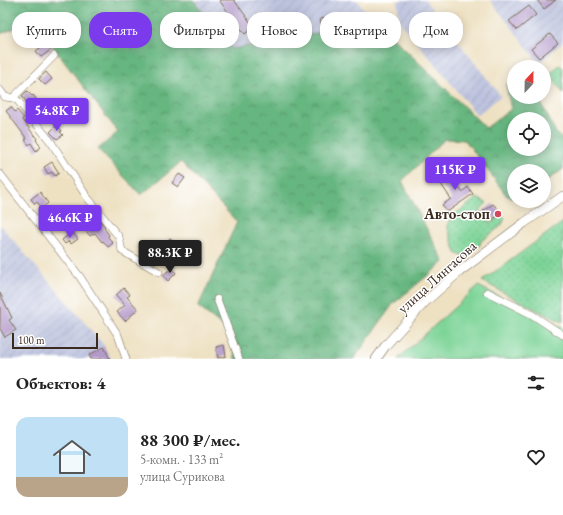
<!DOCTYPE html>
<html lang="ru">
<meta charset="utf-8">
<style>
:root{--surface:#fff;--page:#f2f2f2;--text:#222;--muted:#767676;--accent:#7c3aed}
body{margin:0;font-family:"EB Garamond",serif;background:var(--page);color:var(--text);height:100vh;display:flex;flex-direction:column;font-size:15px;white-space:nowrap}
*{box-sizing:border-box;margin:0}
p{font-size:13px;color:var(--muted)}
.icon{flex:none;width:22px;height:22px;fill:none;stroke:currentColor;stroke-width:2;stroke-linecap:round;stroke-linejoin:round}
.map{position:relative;height:359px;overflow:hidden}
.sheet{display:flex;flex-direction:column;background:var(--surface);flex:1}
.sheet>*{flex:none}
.guide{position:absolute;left:12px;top:12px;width:539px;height:36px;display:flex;gap:8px}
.needle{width:26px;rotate:22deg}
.fabs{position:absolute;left:507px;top:60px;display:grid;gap:8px}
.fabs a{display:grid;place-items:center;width:44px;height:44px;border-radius:50%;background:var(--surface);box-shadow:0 2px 10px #0003;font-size:20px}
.scale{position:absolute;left:12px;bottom:10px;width:86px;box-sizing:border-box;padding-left:4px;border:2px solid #3b2a1e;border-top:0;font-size:11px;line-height:14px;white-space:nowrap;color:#3b2a1e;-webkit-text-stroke:3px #fff;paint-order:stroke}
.price{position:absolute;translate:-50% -34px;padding:0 9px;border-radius:4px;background:var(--accent);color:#fff;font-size:13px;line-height:26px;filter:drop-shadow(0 1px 2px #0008)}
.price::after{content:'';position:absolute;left:50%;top:24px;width:12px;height:9px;margin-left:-6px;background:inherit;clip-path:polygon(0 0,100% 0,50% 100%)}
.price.on{background:#222;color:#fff}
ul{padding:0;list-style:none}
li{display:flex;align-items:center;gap:12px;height:100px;padding:0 16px}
li span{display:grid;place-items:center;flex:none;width:112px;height:80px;border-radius:12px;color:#555}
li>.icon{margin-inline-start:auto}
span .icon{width:48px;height:48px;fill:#fffc;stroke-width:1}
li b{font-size:17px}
h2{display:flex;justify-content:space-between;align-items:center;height:48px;padding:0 16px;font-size:17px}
.tag{padding:0 14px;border-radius:16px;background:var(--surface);box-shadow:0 2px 10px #0003;font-size:14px;line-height:36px}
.tag.on{background:var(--accent);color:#fff}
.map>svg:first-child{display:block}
.industrial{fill:url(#industrial-furrows)}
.grass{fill:url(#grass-dots);stroke:#5c7f5b}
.forest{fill:url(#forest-crowns);stroke:#50704f;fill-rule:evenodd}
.garden{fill:#7ed498;stroke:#5c7f5b}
.building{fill:#b49aca}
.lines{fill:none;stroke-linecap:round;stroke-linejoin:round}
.minor-casing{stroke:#7a6a57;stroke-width:8}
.secondary-casing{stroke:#7a6a57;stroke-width:10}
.minor{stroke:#fff;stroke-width:7}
.secondary{stroke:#fff;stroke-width:9}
.poi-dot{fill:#d1495b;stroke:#fff;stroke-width:1.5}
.labels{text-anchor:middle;stroke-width:3;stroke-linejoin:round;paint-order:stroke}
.poi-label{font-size:15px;font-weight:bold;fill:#3b2a1e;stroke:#fff;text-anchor:end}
.street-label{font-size:15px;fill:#3b2a1e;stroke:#fff}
</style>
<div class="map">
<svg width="563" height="359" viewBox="0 0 563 359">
<defs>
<pattern id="industrial-furrows" width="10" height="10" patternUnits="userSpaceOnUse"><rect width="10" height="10" fill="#bdc3de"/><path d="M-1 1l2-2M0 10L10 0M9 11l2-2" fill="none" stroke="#a3a8be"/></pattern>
<pattern id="grass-dots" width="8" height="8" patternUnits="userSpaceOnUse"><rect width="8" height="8" fill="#7ed498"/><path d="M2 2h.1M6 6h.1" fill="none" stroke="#6eb683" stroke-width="1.8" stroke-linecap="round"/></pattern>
<pattern id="forest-crowns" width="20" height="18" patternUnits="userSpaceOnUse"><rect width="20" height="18" fill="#66b680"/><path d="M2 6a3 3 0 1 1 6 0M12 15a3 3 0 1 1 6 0" fill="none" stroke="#559468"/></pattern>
</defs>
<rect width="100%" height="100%" fill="#fff"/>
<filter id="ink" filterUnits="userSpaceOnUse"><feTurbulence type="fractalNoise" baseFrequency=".025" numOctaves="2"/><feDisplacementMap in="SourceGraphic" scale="8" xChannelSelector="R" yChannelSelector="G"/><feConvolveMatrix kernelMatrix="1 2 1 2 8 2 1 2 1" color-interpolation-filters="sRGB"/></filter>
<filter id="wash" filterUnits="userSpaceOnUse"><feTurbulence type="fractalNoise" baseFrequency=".012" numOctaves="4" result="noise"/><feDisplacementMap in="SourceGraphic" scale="16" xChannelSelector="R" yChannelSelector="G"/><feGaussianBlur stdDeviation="0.9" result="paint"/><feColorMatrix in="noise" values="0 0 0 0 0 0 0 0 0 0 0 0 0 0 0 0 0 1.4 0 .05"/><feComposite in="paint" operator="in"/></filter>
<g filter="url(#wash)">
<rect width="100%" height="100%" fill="#eee1c2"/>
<path class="industrial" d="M194 0H357L365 11 357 23 267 51 232 49Z
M401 0H425L501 96 477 115 400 22 397 2Z
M490 0H563V42L539 63Z
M0 225 103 344 111 359H0Z"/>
<path class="grass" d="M559 65 563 68V93L550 74Z
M477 198 487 203 480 210 490 223 502 215 505 219 501 226 481 241 480 245 464 257 456 253 447 225 451 217Z
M563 222V322L540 312 482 281Z"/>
<path class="forest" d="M0 0H193L232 49 377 22 486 128 511 109 506 85 514 79V97H538L556 133 563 140V169L544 183V171H514V198L507 196 465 140 445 139 402 181 444 262 393 304 354 359H235L233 334 198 307 237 222 181 162 141 195 98 149 118 132 33 21 0 34ZM514 119H544V149H514Z"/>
<path class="garden" d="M478 286 563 328V359H398Z"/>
<g id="blocks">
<path class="building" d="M219 0H234L254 27 245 34Z
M537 0H556L544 9Z
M529 6 536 15 517 30 509 21Z
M330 17 332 26 322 28 320 19Z
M550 34 558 43 539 58 531 49Z
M44 39 52 49 41 57 36 51 40 48 37 44Z
M46 72 52 79 45 85 39 79Z
M27 91 32 96 33 95 49 116 44 120 31 106 30 107 22 96Z
M11 107 15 112 17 110 24 118 22 119 37 139 36 140 41 147 36 151 31 143 29 145 25 140 27 139 6 111Z
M57 125 62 131 60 132 63 135 57 139 50 132Z
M52 162 59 173 55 176 52 172 48 174 44 167Z
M455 167 461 176 454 181 462 192 468 187 473 194 447 212 442 205 451 199 441 184 452 177 448 172Z
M179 174 185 178 178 187 172 183Z
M40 192 48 203 42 208 37 202 35 204 31 199Z
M493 204 502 213 490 221 483 211Z
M54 211 57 214 59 213 64 219 53 228 48 220 52 217 50 214Z
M93 218 95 221 98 219 105 227 104 228 109 235 108 237 113 243 108 247 103 241 102 242 95 233 90 236 86 231 91 226 88 222Z
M72 232 78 239 71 244 69 241 65 244 62 240Z
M170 238 175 242 156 264 148 260 161 244 164 246Z
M172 268 176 273 168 281 163 275Z
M124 288 130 295 127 297 138 309 125 321 117 312 125 305 116 295Z
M0 293 12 318 9 320 16 330 5 337 0 329Z
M224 345 226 356 218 358 216 347Z
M104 347 110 359H91L89 355Z"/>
</g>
</g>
<g filter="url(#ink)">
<use href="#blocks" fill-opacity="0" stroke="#7a6a57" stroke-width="1"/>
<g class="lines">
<g class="minor-casing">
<path id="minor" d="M0 90 5 97 13 98 18 101 51 142 87 197 119 237 122 251 159 272
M13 98 54 56
M0 174 80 277 118 335 126 359
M487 292 531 314 563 335
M217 299 239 359"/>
</g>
<g class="secondary-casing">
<path id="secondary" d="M376 359 386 345 426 301 459 272 524 223 563 196"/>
</g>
<use href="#minor" class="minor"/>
<use href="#secondary" class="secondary"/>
</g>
</g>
<circle class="poi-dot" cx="498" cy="214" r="4"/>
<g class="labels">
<g class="poi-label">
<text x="490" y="219">Авто-стоп</text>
</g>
<g class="street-label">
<text transform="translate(437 277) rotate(-42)" y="5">улица Лянгасова</text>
</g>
</g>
</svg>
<div class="fabs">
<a><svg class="needle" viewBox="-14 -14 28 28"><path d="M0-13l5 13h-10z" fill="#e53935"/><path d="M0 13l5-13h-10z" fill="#767676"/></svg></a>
<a><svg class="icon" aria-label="locate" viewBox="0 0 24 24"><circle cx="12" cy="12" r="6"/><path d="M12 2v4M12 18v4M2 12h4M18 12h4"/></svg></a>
<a><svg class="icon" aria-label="layers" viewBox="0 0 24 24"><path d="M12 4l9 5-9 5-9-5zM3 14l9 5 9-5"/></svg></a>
</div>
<div class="scale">100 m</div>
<b class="price" style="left:57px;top:132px">54.8K ₽</b>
<b class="price" style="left:455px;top:191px">115K ₽</b>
<b class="price" style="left:70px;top:239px">46.6K ₽</b>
<b class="price on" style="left:170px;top:274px">88.3K ₽</b>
<div class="guide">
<a class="tag">Купить</a>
<a class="tag on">Снять</a>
<a class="tag">Фильтры</a>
<a class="tag">Новое</a>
<a class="tag">Квартира</a>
<a class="tag">Дом</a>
</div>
</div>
<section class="sheet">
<h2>Объектов: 4<svg class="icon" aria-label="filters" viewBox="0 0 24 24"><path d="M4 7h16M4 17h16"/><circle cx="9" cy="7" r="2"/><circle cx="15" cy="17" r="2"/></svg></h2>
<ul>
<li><span style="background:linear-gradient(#bfe0f5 75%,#b9a48a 0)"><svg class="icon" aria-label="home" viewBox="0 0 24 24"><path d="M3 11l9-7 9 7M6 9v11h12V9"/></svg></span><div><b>88 300 ₽/мес.</b><p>5-комн. · 133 m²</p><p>улица Сурикова</p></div><svg class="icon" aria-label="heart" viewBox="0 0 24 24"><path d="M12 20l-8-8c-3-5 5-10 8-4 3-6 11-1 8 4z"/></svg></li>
</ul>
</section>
